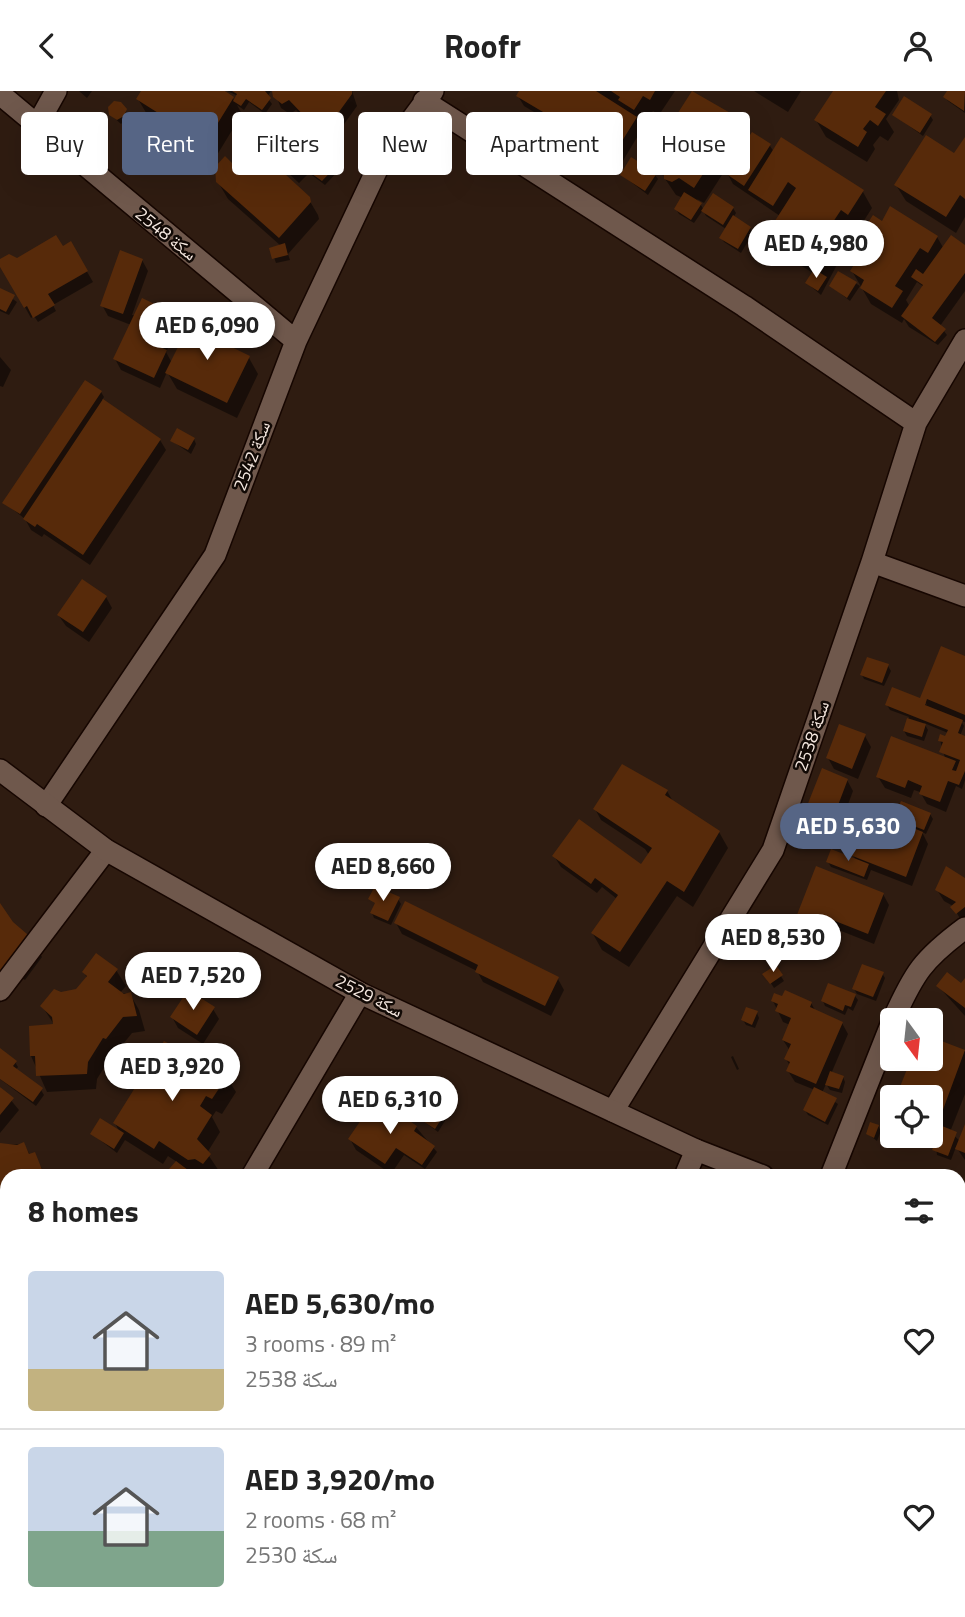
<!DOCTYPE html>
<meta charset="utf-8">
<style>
:root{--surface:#fff;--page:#f6f6f6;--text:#222;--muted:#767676;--line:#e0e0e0;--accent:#566585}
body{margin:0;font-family:"Titillium Web","Noto Naskh Arabic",sans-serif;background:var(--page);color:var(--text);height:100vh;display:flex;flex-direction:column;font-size:26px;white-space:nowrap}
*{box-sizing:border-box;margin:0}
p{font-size:23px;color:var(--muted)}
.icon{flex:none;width:38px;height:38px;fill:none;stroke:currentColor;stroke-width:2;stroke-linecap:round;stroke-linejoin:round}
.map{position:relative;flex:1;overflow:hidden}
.side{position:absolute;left:0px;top:1078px;width:966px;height:448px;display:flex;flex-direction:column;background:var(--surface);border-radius:21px 21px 0 0;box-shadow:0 7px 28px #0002}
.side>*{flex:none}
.guide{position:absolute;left:21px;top:21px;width:924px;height:63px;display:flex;gap:14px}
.needle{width:46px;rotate:165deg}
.tools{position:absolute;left:880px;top:917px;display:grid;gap:14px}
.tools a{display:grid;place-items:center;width:63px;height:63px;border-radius:7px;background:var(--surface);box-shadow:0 7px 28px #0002;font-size:35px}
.price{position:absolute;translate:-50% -60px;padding:0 16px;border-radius:24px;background:#fff;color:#222;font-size:23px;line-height:46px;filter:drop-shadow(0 2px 4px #0008)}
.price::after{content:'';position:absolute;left:50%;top:42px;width:21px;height:16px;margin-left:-10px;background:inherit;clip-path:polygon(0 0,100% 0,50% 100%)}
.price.selected{background:var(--accent);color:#fff}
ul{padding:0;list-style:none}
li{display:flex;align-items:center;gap:21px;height:175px;padding:0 28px}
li+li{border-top:2px solid var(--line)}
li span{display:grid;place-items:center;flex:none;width:196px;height:140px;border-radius:7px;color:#555}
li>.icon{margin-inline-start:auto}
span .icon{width:84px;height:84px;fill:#fffc;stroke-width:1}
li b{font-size:30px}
h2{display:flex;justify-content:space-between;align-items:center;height:84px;padding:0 28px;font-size:30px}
.pill{padding:0 24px;border-radius:7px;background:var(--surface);box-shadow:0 7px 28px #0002;font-size:24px;line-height:63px}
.pill.selected{background:var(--accent);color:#fff}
header{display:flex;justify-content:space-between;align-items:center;height:91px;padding:0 28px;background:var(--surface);font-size:32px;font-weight:700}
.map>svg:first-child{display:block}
.shadow{fill:#0007;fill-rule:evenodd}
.building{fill:#572a0a}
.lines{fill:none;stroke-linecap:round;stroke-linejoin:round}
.street-casing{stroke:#160601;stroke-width:24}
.secondary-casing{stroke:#160601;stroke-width:24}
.street{stroke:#6f584c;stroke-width:21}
.secondary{stroke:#6f584c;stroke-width:21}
.labels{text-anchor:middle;stroke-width:5;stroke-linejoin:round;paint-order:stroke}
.street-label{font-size:18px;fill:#f6e9e1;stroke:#110905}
</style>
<header><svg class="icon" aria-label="back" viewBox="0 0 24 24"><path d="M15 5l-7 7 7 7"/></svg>Roofr<svg class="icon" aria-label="person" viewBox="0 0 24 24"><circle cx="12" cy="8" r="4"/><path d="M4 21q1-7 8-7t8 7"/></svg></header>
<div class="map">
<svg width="965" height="1526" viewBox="0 0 965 1526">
<rect width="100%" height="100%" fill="#2f1c11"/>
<path class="shadow" d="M79 0H92L87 7Z
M143 0H225L235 10 238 5 227 0H271L267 6 272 13 265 23 249 11 244 19 237 14 242 23 217 64 212 65 148 25 138 8Z
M274 0H352L357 15 332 50 318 41 296 19 290 23 281 17Z
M521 0H675L659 24 653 20 643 34 638 31 642 38 621 73 524 15 518 5Z
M754 0H801L788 21Z
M835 0H897L899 9 886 28 894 41 888 50 880 45 873 54 875 58 867 71 826 46 816 29Z
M949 0H965V22L948 10 945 6Z
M125 19 129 24 121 33 111 24Z
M894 24H930L933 29 923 45Z
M738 28 747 45 704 112 697 108 704 119 733 117 736 122 733 127 750 137 753 142 741 162 724 151 721 147 726 138 706 125 703 119 694 132 679 123 676 118 683 107 676 104 651 67Z
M265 34 309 77 341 70 343 75 325 94 309 82 299 92 261 57 255 46Z
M753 43 770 55 774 61 863 101 872 117 858 139 850 134 836 157 841 166 821 204 807 192 813 182 792 169 783 153 785 150 775 133 780 125 733 93 727 82Z
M965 49V126L956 142 906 110 896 94 955 65Z
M239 65 308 107 318 124 319 128 288 163 290 169 276 172 271 158 281 155 228 108 218 91 243 73Z
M622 84H655L658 88 648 104Z
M882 132 937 146 944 158 965 156V200L940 235 947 244 938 254 909 236 904 228 902 232 871 213 852 180 877 140 869 133ZM917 191 924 196 910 216 906 209Z
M71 153 93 191 53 214 56 220 38 231 34 225 31 227 2 175Z
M142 169 148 180 132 224 180 227 188 240 211 238 220 252 249 267 258 283 237 327 177 298 167 281 160 297 121 279 115 268 131 234 108 225 102 214ZM170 253 179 258 172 272 166 261Z
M839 182 860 195 850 210 831 195Z
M0 199 17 211 9 224 0 220Z
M0 266 11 279 3 296 0 295Z
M101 301 104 306 102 309 160 349 166 359 90 474 44 443 42 446 31 439 25 428 5 412Z
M194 348 196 353 191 363 172 350Z
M106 506 112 517 89 551 66 535 59 525Z
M965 567V631L961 630 964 635 960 645 965 647V689L962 698 956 695 946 721 927 713 920 701 914 699 911 707 885 697 878 686 945 667 940 649 946 647 948 642 924 632 928 639 924 650 907 645 904 640 909 626 890 619 887 614 893 598 927 614 922 606Z
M888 575 891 580 884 595 864 588 862 584Z
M865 645 871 656 858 688 834 678 828 667Z
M847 689 853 700 838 740 814 730 807 719Z
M667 700 674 712 719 741 728 757 693 816 677 805 629 876 602 859 593 843 617 808 602 796 597 802 561 776 554 765 640 776 649 764 645 758 601 729 595 718Z
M930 723 933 728 926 743 922 741 928 753 912 795 871 779 867 789 831 776 828 771 856 769 852 763 856 753 850 743 898 733 895 727Z
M965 789V832L963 833 953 815 944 810 937 799Z
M375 797 398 808 401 813 391 834 374 827 372 822 375 814 373 813 382 817 383 814 370 808Z
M883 803 889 814 874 853 836 838 833 845 826 842 818 861 793 851 790 846Z
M0 815 12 832 33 850 42 866 25 889 20 886 0 912Z
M396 832 558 888 564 899 551 925 483 891 477 880 402 843Z
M775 876 784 890 774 897 765 883Z
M116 879 126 895 120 902 130 903 139 919 145 940 132 942 115 963 113 962 97 988 96 998 47 1001 31 965 55 935 42 915 61 903 77 900 87 887 84 881Z
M882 882 885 887 876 910 857 903 854 898Z
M965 889V925L938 895 961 894Z
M855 905 858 909 853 920 848 917 845 924 825 915 823 910Z
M773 910 811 912 816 921 842 932 848 943 831 983 843 986 845 991 842 1002 830 999 826 993 822 1002 838 1013 828 1034 808 1024 805 1019 815 999 795 991 788 980 790 975 786 968 790 960 783 949 790 934 783 931Z
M213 918 219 928 203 953 178 937 172 926Z
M757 922 759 927 755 937 746 934 743 929Z
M931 948 965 960V1003L950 1041 960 1050 965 1037V1069L956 1056 951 1069 937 1064 936 1055 918 1054 907 1045H931V1006H898L913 968H931Z
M0 959 15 971 18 976 15 980 41 999 44 1004 36 1015 0 988Z
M733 965 739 978 737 979 731 966Z
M226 985 236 1001 222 1023 216 1020 212 1026 220 1041 207 1062 219 1080 215 1085 199 1084 191 1080 194 1085H166L177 1071 168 1065 163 1073 125 1049 117 1062 92 1043 120 1042 115 1032Z
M0 996 19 1019 0 1042Z
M445 1021 448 1025 438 1041 414 1023Z
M878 1035 881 1040 877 1050 868 1043Z
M416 1036 437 1061 425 1078 404 1064 391 1083 356 1059 350 1048Z
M24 1053 30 1064 34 1063 46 1085H7V1144L0 1143V1054Z
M7 1205V1255L0 1250V1215Z
M0 1341 7 1347V1414L0 1423Z
M959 1436 965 1440V1518L959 1514Z
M7 1505V1519H39L46 1526H0V1514Z
M158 1519H172L168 1525Z
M176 1519H217L219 1522 217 1526H172Z
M687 1519H697L693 1524Z
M713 1519H741L736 1526H722Z"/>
<path class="building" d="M141 0H225L234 6 208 48 201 49 136 8Z
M232 0H265L271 7 262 19 246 8 241 15 233 10 237 3Z
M272 0H352V3L325 40 310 31 289 9 282 13 273 6Z
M519 0H596L637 26 614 63 516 5Z
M611 0H655L650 9 643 5 634 19 618 9 620 6Z
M692 0 739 27 694 97 679 87 672 91 664 88 663 77 649 67Z
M833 0H886L875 16 886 23 878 35 870 29 863 38 867 41 858 56 814 29Z
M947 0H965L964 20 943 6Z
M904 5 932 23 920 42 892 24Z
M114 10 121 11 127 18 124 25 117 29 109 24 108 16Z
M265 32 305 68 292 83 252 46Z
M752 41 771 53 744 95 725 82Z
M926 44 954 62 965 46V108L960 104 946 126 894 94Z
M781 46 864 99 848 124 841 119 825 143 833 148 816 175 781 153 787 143 773 133 796 97 788 91 773 115 748 99Z
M249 50 310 106 311 111 279 147 216 91 215 76 225 65 237 77 243 70 236 65Z
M324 59 342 69 322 90 305 78Z
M631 66 657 82 645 100 620 84Z
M684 101 702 112 691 129 674 118Z
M713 102 734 116 723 134 701 120Z
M890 115 938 145 928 162 920 157 895 195 903 200 892 217 860 197 864 189 850 180 877 138 867 133 873 124 882 130Z
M733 124 751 136 738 158 719 147Z
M56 144 63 155 71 150 88 180 48 203 55 214 33 227 27 215 24 217 0 176V168L9 163 17 167Z
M951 144 965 154V182L932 227 946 238 935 251 901 225 923 194 911 186 916 178 923 183Z
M285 152 288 164 272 168 269 157Z
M120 159 143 168 123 223 100 215Z
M814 178 827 186 818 200 805 192Z
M838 180 857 191 847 207 829 195Z
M0 197 15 204 6 221 0 218Z
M142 207 182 226 172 247 163 243 158 255 167 259 154 287 113 268Z
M193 226 213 236 209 245 250 265 227 312 165 282Z
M85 289 102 300 20 423 2 412Z
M103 308 161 348 83 464 37 433 35 436 23 428Z
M177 337 195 347 188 359 170 350Z
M82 488 107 505 83 541 57 524Z
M941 555 965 565V624L927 608 925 614 963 629 958 642 965 645V680L959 694 948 690 940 711 919 703 922 695 908 689 905 697 876 686 891 645 956 670 952 679 956 680 960 669 939 661 943 651 938 650 940 643 945 645 948 639 885 614 892 596 920 607Z
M867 566 889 573 882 592 860 584Z
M907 627 926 633 922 646 903 640Z
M839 633 866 643 852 678 826 667Z
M622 673 668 699 665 704 720 740 684 801 667 790 620 861 591 842 618 804 595 787 591 793 552 765 579 728 641 773 652 757 593 718Z
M822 677 848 688 832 730 805 720Z
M901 710 931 722 924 739 893 727Z
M859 715 923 741 906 786 850 764 857 747 848 743Z
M831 758 869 773 864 786 826 771Z
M816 775 884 802 868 843 830 828 815 857 788 847Z
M946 775 965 787V816L956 823 950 816 956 811 935 799Z
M375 795 400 806 388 830 370 822 375 812 368 808Z
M405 810 559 886 545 915 475 881 478 874 394 832Z
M0 812 13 831 34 849 0 884Z
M96 862 118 878 108 891 124 903 131 901 137 925 123 926 106 948 103 947 88 971 87 983 36 985 35 965H30L29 935 53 933 52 926 40 915 54 898 61 901 76 898 87 885 82 881Z
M862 873 884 881 873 906 852 898Z
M776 874 783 884 770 893 762 883Z
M947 881 961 892 965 887V917L936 895Z
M828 892 856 903 851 916 845 914 843 920 821 910Z
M188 899 215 916 197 944 170 926Z
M785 899 812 911 810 916 843 931 816 993 786 980 790 971 784 968 791 953 782 949 791 927 775 920 778 913 771 910 774 902 782 905Z
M746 916 758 920 752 934 741 929Z
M931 946 965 959 934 1043 931 1042V1006H896L911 968H931Z
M164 950 228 984 212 1008 206 1005 200 1015 212 1024 197 1048 211 1063 203 1073 195 1068 188 1069 159 1050 154 1058 113 1032Z
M0 957 17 970 13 975 43 997 33 1011 0 988Z
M830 980 844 985 839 998 825 994Z
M0 996 14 1007 0 1024Z
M814 996 837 1007 825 1031 803 1019Z
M422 1006 447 1019 435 1038 412 1023Z
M372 1013 385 1021 389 1016 417 1035 414 1040 435 1055 422 1074 396 1057 385 1073 348 1048Z
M100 1027 124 1042 114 1058 90 1043Z
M870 1031 879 1034 874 1047 866 1043Z
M965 1033V1062L955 1058Z
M942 1035 957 1041 948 1065 932 1059Z
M24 1051 29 1063 35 1061 43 1081 38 1085H7V1129L0 1128V1052L17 1054Z
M176 1070 196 1085H163Z
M7 1202V1247L0 1242V1212Z
M0 1339 7 1344V1387L2 1384 0 1386Z
M959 1434 965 1438V1510L959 1506Z
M7 1502V1519L45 1521 42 1526H0V1511Z
M174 1519H209L205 1526H170Z
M714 1519H735L730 1526H723Z
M854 1519H949L959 1526H849Z"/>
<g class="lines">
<g class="street-casing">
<path id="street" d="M0 3 296 250
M424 10 744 215 916 332
M36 36 56 0
M872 471 965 505
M46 715 215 464 296 250 381 70 433 0
M0 899 106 759
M893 929C914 882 923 868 965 837
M613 1020 773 759 872 471 916 332 965 249
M252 1085 360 902
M685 1085 696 1059
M831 1085 892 931
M959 1266 965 1243
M0 1488 7 1479
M495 1526 498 1519
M805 1526 810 1519"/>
</g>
<g class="secondary-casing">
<path id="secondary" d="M0 679 106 759 360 902 696 1059 763 1085
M959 1165 965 1168"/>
</g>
<use href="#street" class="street"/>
<use href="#secondary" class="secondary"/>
</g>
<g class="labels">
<g class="street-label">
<text transform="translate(166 143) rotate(39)" y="6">سكة 2548</text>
<text transform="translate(252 365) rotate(-69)" y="6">سكة 2542</text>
<text transform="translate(812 645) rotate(-71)" y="6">سكة 2538</text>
<text transform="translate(369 905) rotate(27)" y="6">سكة 2529</text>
</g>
</g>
</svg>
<div class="tools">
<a><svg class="needle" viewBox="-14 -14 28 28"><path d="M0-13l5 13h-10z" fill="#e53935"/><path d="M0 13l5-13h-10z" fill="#767676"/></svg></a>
<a><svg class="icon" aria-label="locate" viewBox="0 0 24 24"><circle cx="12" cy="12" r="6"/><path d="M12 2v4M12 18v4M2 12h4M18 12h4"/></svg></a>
</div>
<b class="price" style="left:816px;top:189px">AED 4,980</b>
<b class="price" style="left:207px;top:271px">AED 6,090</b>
<b class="price selected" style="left:848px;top:772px">AED 5,630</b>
<b class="price" style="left:383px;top:812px">AED 8,660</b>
<b class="price" style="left:773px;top:883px">AED 8,530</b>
<b class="price" style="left:193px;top:921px">AED 7,520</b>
<b class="price" style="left:172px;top:1012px">AED 3,920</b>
<b class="price" style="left:390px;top:1045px">AED 6,310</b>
<div class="guide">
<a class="pill">Buy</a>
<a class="pill selected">Rent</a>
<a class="pill">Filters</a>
<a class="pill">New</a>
<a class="pill">Apartment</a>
<a class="pill">House</a>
</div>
<section class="side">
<h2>8 homes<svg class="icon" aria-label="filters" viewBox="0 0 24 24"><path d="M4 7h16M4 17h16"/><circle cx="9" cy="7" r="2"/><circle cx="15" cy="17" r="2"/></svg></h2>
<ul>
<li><span style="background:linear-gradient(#c9d6e8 70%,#c2b280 0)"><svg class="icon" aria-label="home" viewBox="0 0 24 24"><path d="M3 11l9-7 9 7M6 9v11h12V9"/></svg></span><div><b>AED 5,630/mo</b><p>3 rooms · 89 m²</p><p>سكة 2538</p></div><svg class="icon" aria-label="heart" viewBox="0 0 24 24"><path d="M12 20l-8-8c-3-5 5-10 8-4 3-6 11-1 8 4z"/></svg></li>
<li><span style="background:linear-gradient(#c9d6e8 60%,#7fa58c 0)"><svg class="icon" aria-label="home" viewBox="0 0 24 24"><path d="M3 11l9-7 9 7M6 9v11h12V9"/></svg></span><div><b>AED 3,920/mo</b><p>2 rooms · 68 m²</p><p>سكة 2530</p></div><svg class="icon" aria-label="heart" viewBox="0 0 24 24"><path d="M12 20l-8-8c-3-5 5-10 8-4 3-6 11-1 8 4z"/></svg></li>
</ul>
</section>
</div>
